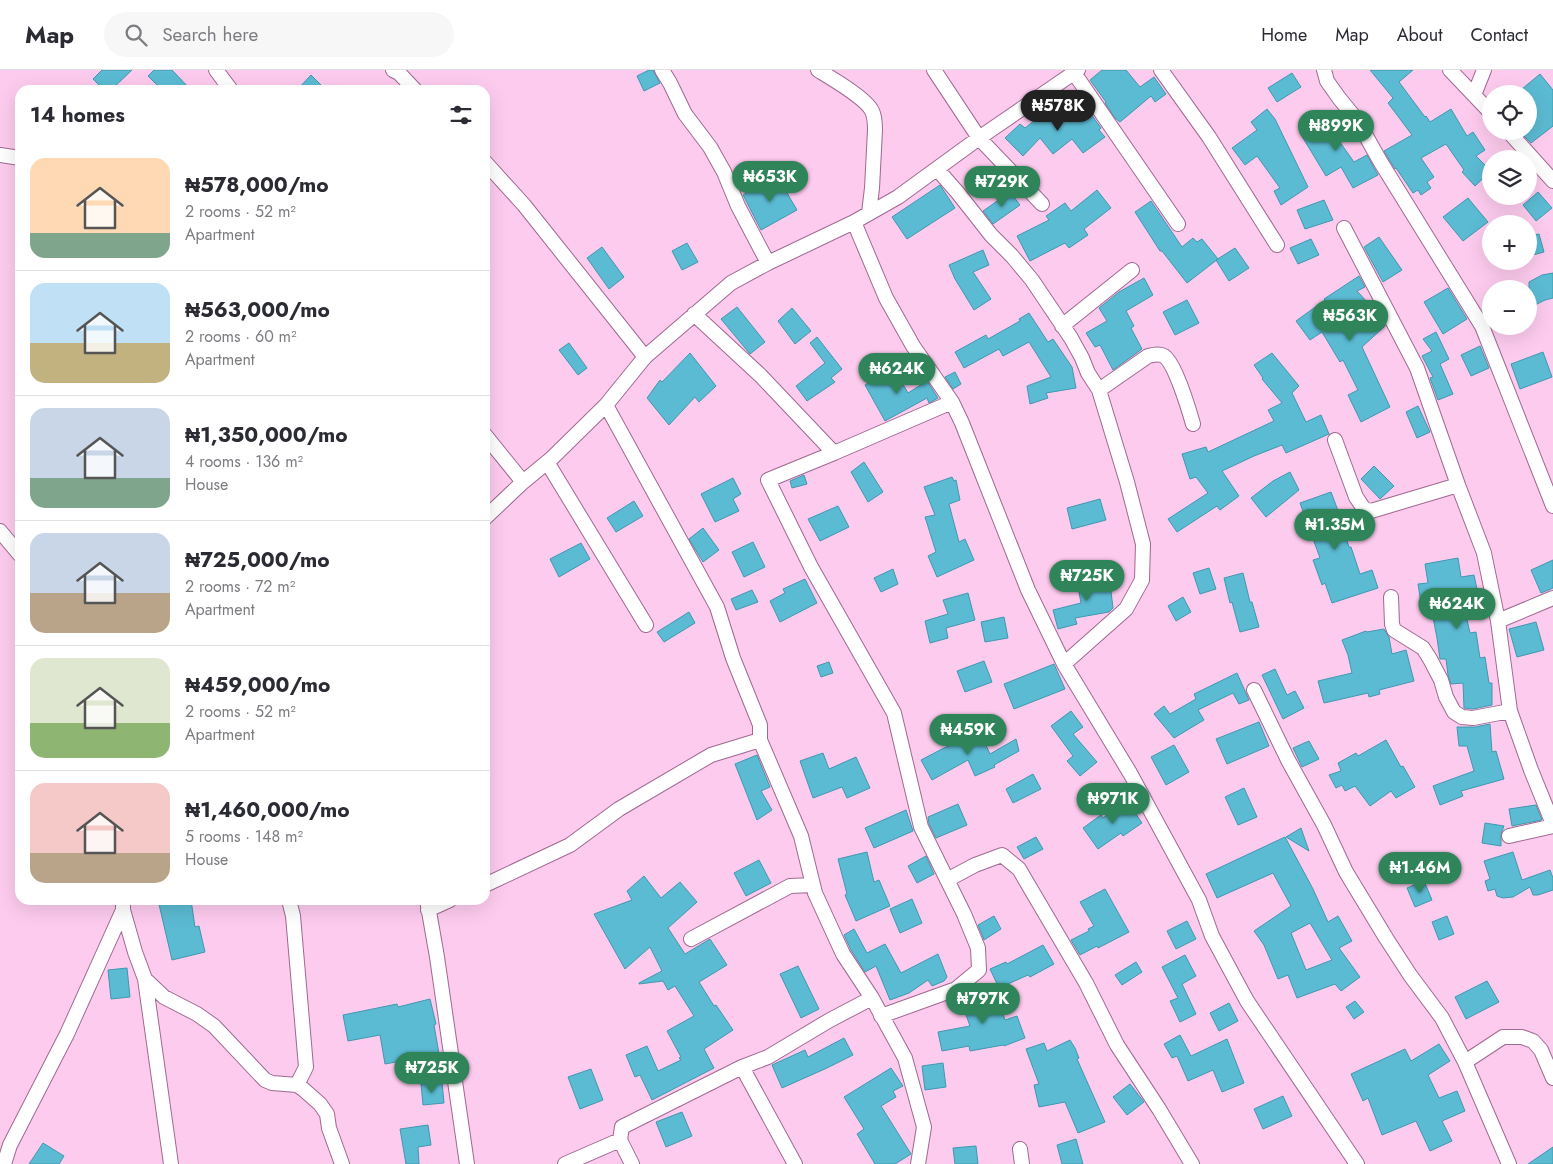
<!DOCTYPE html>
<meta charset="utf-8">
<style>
:root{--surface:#fff;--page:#f7f7f7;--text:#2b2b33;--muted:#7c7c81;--line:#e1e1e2;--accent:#2f8559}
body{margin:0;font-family:Jost,sans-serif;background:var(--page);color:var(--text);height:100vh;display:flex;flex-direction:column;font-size:19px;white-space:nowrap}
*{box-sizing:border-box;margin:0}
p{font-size:16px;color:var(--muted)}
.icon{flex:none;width:28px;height:28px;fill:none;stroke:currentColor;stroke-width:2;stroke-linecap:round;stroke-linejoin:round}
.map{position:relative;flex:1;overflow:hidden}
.side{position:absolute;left:15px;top:15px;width:475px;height:820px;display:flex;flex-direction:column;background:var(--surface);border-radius:15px;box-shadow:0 5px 20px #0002}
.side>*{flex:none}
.buttons{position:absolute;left:1482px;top:15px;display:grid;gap:10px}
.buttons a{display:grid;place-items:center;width:55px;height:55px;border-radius:50%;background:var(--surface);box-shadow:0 5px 20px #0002;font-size:25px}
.price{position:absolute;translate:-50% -42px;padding:0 11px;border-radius:18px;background:var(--accent);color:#fff;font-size:16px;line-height:32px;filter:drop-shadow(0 1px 2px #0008)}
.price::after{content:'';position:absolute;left:50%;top:30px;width:15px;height:11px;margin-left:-8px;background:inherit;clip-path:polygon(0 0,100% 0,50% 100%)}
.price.selected{background:#222;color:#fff}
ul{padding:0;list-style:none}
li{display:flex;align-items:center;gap:15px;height:125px;padding:0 15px}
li+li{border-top:1px solid var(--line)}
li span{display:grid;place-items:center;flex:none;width:140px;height:100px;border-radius:15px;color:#555}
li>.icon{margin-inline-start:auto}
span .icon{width:60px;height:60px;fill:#fffc;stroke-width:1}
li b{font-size:21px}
h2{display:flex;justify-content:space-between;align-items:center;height:60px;padding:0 15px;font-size:21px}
header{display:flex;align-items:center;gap:30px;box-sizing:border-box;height:70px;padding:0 25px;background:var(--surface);border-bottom:1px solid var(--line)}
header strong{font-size:24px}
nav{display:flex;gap:28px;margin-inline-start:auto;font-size:18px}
.search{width:350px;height:45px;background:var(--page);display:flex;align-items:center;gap:12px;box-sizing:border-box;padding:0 18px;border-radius:28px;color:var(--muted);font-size:19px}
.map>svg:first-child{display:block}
.building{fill:#5bbbd3;stroke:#3f98af;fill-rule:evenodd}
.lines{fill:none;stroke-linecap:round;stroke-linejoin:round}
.minor-casing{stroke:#a06891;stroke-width:16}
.minor{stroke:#fff;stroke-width:14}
</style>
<header>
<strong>Map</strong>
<div class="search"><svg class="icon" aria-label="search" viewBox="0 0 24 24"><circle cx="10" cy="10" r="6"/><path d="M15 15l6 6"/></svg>Search here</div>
<nav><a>Home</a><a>Map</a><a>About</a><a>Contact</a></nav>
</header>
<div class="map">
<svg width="1553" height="1094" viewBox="0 0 1553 1094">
<rect width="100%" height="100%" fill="#fdcbee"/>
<path class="building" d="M102 0H132L111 20H104L93 9Z
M154 0H172L191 20H162L148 6Z
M649 0H653L660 13 644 21 637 6Z
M1102 0H1126L1140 17 1154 7 1166 24 1155 32 1151 26 1120 52 1115 48 1105 33 1106 32 1090 10Z
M1370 0H1413L1399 12 1425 47 1426 46 1430 52 1451 39 1467 66 1473 62 1485 80 1476 86 1491 101 1475 116 1462 102 1464 100 1446 74 1421 88 1434 107 1427 112 1431 118 1421 125 1418 120 1413 123 1396 98 1395 99 1384 81 1412 65 1388 33 1393 28Z
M1292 3 1301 17 1277 32 1268 18Z
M1540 4 1553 20V56L1531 73 1521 63 1529 61V24H1526L1522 19Z
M311 5 326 20H297Z
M1080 35 1089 46 1091 44 1101 58 1099 60 1105 67 1083 83 1072 69 1053 84 1040 68 1023 86 1005 68 1020 54 1025 58 1048 40 1057 52Z
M1267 39 1275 49 1308 117 1281 135 1274 121 1280 118 1257 86 1245 95 1232 78 1257 60 1251 52Z
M1331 43 1347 67 1339 71 1354 92 1367 85 1378 105 1353 118 1341 97 1326 106 1300 63Z
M777 106 797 140 761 160 743 125Z
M940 115 955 138 907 169 892 147Z
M1097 120 1111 138 1084 159 1088 165 1069 178 1065 173 1030 191 1017 166 1049 150 1046 146 1065 133 1071 141Z
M1010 122 1020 135 993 154 983 141Z
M1538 122 1552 138 1536 151 1523 135Z
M1468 128 1488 152 1463 171 1443 147Z
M1324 130 1333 150 1305 159 1297 140Z
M1151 131 1182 177 1193 168 1197 172 1202 169 1218 189 1187 213 1162 181H1160L1135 142Z
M1539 164 1544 182 1529 186V166Z
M1379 167 1402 200 1383 212 1364 177Z
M1311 169 1319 185 1298 194 1290 178Z
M687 173 698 192 682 200 672 181Z
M602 177 624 207 609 219 587 188Z
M1235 178 1249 198 1229 211 1216 190Z
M983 180 989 195 973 202 991 229 974 240 955 209 949 195Z
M1553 203V228L1545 230 1529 238V212L1542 205Z
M1359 206 1365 217 1357 221 1379 245 1385 256 1362 277 1390 337 1361 352 1348 325 1358 320 1343 290 1340 292 1322 262 1310 270 1296 251 1325 230 1324 229Z
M1144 208 1153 225 1126 241 1134 256 1131 258 1142 279 1113 300 1100 275 1095 277 1086 263 1107 251 1099 238 1119 222Z
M1448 218 1467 249 1443 264 1424 232Z
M1187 230 1199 253 1175 265 1163 242Z
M737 237 765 272 750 284 721 249Z
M792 238 811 261 795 274 778 251Z
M1029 243 1048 272 1053 269 1072 297 1076 318 1046 323 1048 328 1030 334 1027 316 1051 307 1029 272 1003 286 999 279 964 298 955 282 986 265 988 269 1020 251 1019 249Z
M1436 262 1449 289 1440 294 1453 324 1438 330 1430 308 1433 307 1422 286 1432 281 1423 269Z
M817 267 842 299 831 308 835 312 807 331 796 316 825 293 810 273Z
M569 273 587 298 578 305 559 280Z
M1480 276 1489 298 1471 306 1461 285Z
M1543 282 1552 307 1520 319 1511 294Z
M690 283 716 316 699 332 695 327 669 355 647 328 660 310 662 312Z
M1272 283 1299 316 1292 323 1306 352 1321 345 1329 364 1286 383 1282 375 1254 386 1222 401 1239 426 1220 440 1217 436 1177 462 1168 449 1208 423 1196 407 1190 409 1182 384 1206 377 1208 382 1274 351 1268 340 1282 333 1262 309 1263 308 1254 295Z
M894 299 908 323 927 311 938 328 929 333 927 328 885 351 865 315Z
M955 302 961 314 953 319 945 307Z
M1418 336 1430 362 1417 368 1406 342Z
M864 392 883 422 868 432 851 402Z
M1374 396 1394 416 1380 429 1361 409Z
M1290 402 1299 420 1266 447 1251 428 1273 411Z
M804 405 807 414 792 418 790 411Z
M952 407 954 411 956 410 960 430 949 434 959 472 965 469 974 490 937 507 928 486 936 482 925 447 935 445 924 417Z
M733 408 741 424 733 429 739 441 715 452 701 424Z
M1331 422 1340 446 1339 447 1349 477H1351L1360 504 1372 500 1378 518 1332 533 1325 513 1322 515 1313 490 1320 488 1300 433Z
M1100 429 1106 450 1072 459 1067 438Z
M634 431 643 446 616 462 607 448Z
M838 436 849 457 820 471 808 449Z
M703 458 719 480 703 492 689 469Z
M753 472 765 497 744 507 732 482Z
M581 473 590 489 559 507 550 489Z
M1458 488 1461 507 1474 505 1478 524 1462 527 1470 563 1476 562 1480 588 1485 587 1489 613H1492V635L1473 639 1464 638 1463 613 1451 614 1448 605 1446 589H1440L1437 568 1430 532 1421 533 1418 514 1428 513 1425 494Z
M1553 490V518L1541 523 1531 500Z
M1209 498 1216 519 1200 524 1193 503Z
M893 499 898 514 881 522 874 508Z
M1243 503 1250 532H1252L1259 557 1240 562 1232 532 1230 533 1224 508Z
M1109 505 1113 538 1109 542 1075 548 1077 554 1058 559 1053 540 1081 533 1077 511Z
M805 509 817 533 780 552 770 531 785 523 783 519Z
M752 520 758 532 736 540 731 529Z
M968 523 975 550 946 558 948 568 930 573 925 551 948 544 943 530Z
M1183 527 1191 542 1176 551 1168 536Z
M689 542 695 553 664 572 657 562Z
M1004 547 1008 568 985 572 981 552Z
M1536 552 1544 580 1517 587 1509 559Z
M1384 559 1389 567 1392 584 1406 580 1414 611 1379 620 1380 624 1369 627 1368 623 1324 633 1318 611 1352 603 1348 585 1342 570 1366 561 1367 562Z
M984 591 992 612 965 622 957 601Z
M829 592 833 603 821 607 817 596Z
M1054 594 1065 619 1014 639 1004 614Z
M1275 599 1287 625 1295 621 1304 638 1283 649 1262 605Z
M1237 603 1249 630 1239 634 1233 623 1198 640 1204 650 1174 668 1154 644 1164 636 1170 644 1196 629 1194 624Z
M1071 641 1083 657 1073 664 1097 692 1080 706 1067 691 1073 686 1051 656Z
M1259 652 1269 676 1227 694 1216 669Z
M1490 654 1492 682 1496 681 1504 709 1461 721 1463 726 1440 735 1433 716 1474 701 1467 676H1459L1457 657H1475Z
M980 662 990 684 1016 669 1019 681 994 695 995 697 975 706 968 690 932 710 921 690 942 679Z
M1386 670 1401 697 1403 696 1415 717 1396 728 1391 721 1370 736 1355 716 1345 721 1342 715 1336 718 1329 705 1341 701 1338 693 1356 683 1358 686Z
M1309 671 1319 689 1302 697 1293 678Z
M1174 675 1189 702 1166 715 1151 687Z
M823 683 829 699 856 687 870 718 847 728 842 717 813 728 800 691Z
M757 685 770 717 761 721 772 740 757 750 735 694Z
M1033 704 1041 719 1013 733 1006 719Z
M1244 718 1257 747 1238 755 1225 727Z
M1127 731 1142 753 1123 766 1121 763 1098 779 1083 758 1101 745 1103 748Z
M958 734 967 755 936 768 929 754 928 747Z
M1536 735 1542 750 1512 756 1509 739Z
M906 740 913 761 874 778 865 758Z
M1485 753 1504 756 1501 764V776L1482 773Z
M1301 758 1309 781 1286 767Z
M1036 767 1043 779 1024 789 1017 777Z
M1285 767 1313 819 1328 852 1338 846 1352 871 1339 878 1360 907 1341 921 1335 914 1297 928 1288 905 1278 909 1264 875 1254 861 1291 836 1273 803 1217 828 1206 804ZM1310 853 1332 890 1306 900 1291 863Z
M867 782 874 812 879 810 890 836 856 851 845 825 847 824 838 789Z
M1513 782 1522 810 1550 800 1553 808V820L1538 825H1533L1530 817 1513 827 1503 828 1497 826 1495 819 1488 821 1485 811 1490 809 1484 791Z
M926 786 934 804 917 813 908 796Z
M759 790 771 813 746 826 734 803Z
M644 806 661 828 680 812 697 832 668 858 685 884 710 869 727 895 699 912 714 936 716 935 733 960 704 979 714 998 652 1030 640 1005 635 1007 626 985 647 976 658 1001 681 990 679 988 681 987 667 961 694 946 675 916 668 920 663 911 639 914V913L662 901 650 877 625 899 594 844 632 830 627 821Z
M1424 811 1432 830 1415 837 1407 818Z
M1105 819 1129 862 1098 878 1097 876 1080 885 1071 870 1089 861 1088 859 1094 856 1080 832Z
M912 829 922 853 900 863 890 839Z
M158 830H191L195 857 199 856 205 882 172 890Z
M994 846 1001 859 984 870 978 855Z
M1447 846 1454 864 1439 870 1432 852Z
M1187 851 1196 869 1176 879 1167 861Z
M854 859 867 883 885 874 901 903 938 884 947 907 944 911 932 916 928 910 909 923 890 930 876 896 865 902 851 880 844 865Z
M1043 875 1054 894 1030 907 1028 905 999 918 990 899 1006 892 1007 894Z
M1185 885 1196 906 1182 914 1196 944 1180 952 1170 931 1178 928 1162 897Z
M1136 892 1142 902 1122 915 1115 905Z
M798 896 819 939 801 948 780 904Z
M127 898 130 927 111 929 108 900Z
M1487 911 1499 932 1466 949 1455 927Z
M994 916 1005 950 1017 946 1025 968 1004 976 1003 975 970 981 969 976 942 981 938 962 970 956 960 928Z
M430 929 436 954 434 955 439 984 385 994 380 965 348 971 343 945 397 934 398 937Z
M1355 931 1364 942 1354 949 1346 937Z
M1229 933 1238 951 1219 961 1210 943Z
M1180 965 1191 986 1227 969 1244 1013 1222 1022 1213 1000 1188 1011 1177 986 1172 988 1164 974Z
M844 968 853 985 827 998 782 1018 772 995 805 980 808 987Z
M1070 970 1075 978 1079 988 1077 989 1105 1052 1078 1063 1065 1032 1039 1037 1034 1015 1039 1014 1026 979 1044 973 1047 981Z
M1439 974 1450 991 1428 1005 1439 1028 1457 1021 1465 1041 1442 1051 1452 1071 1430 1081 1416 1051 1382 1065 1368 1028 1363 1031 1351 1004 1405 979 1411 991Z
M943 993 946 1017 925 1020 922 996Z
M891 998 903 1016 893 1021 896 1027 881 1036 911 1084 895 1094H875L857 1064 864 1059 844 1027Z
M591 999 603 1030 580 1039 568 1007Z
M442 1012 444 1033 423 1035 421 1014Z
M1130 1014 1144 1032 1127 1045 1113 1027Z
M1283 1026 1292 1046 1263 1059 1254 1039Z
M682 1042 692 1066 666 1077 656 1052Z
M428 1055 431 1075 418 1077 419 1094H406L400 1059Z
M1076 1069 1083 1094H1062L1057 1075Z
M43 1073 64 1086 59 1094H29Z
M976 1076 978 1094H955L953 1078Z
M1553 1077V1094H1528Z"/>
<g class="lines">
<g class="minor-casing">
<path id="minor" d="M216 0 231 20
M393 0 399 3 415 20
M662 0 670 13 685 44 710 77 724 102 738 136 768 193
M818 0C831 8 866 28 872 41 875 47 875 54 875 60L872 118 869 143
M934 0 979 68 1042 134
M1072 0 1178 154
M1161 0 1209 67 1277 175
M1324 0 1327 11 1339 28 1357 50 1380 91 1482 256 1553 436
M1450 0 1491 43
M1474 25 1484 0
M1508 61 1553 111
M0 85 20 88
M485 92 524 135 645 287
M937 99 958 123 991 165 1012 186 1032 210 1071 268 1082 288 1088 303 1099 320 1127 412 1143 474 1142 510 1126 539 1064 594
M854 152 886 228 913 276 952 332 962 353 1028 520 1064 594 1130 703 1199 830 1212 866 1247 931 1357 1094
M1344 158 1417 298 1458 415
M694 244 760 305 834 383 768 410 811 497 894 643 921 757 964 844 978 878 979 900 956 919 881 946
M1062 256 1132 200
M1099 320 1148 286C1153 285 1159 283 1164 286 1175 293 1189 340 1193 354
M606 335 717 537 733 588 760 655V670L801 766 815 823 843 884 872 928 905 988 924 1057 918 1094
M485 365 523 412
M1335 370 1356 427 1364 439 1371 441 1458 415 1484 483 1498 551 1510 641 1531 700 1553 754
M834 383 952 332
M547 392 646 555
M485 448 523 412 551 389 606 335 645 287 731 213 768 193 854 152 898 127 979 68 1078 0
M0 461 20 485
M1391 527 1392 554 1394 560 1423 578 1430 589 1441 610 1446 627 1454 642 1462 647 1473 648 1510 641
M1498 551 1553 528
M1254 620 1288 690 1324 755 1346 802 1386 868 1410 905 1442 948 1465 992 1509 1094
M1509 766 1553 756
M947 810 975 795 1002 785 1019 799 1086 913 1117 975 1159 1039 1192 1094
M485 815 570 775 619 739 711 685 760 670
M289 830 293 846 306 997 297 1015
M427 830 437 887 467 1094
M123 840 135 882 145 909 164 927 197 944 214 956 265 1010 272 1013 297 1015 303 1019 320 1034 327 1044 329 1058 342 1094
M428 840 450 830
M691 869 790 816 813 815
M145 909 171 1094
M1465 992 1503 967H1522L1533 971 1541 980 1553 1008
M742 997 795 1094
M1020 1079 1022 1094
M4 1094 10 1075 67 964 123 840V836
M565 1094 620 1070
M632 1094 620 1070 622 1057 742 997 768 987 830 950 872 928"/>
</g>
<use href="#minor" class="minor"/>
</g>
</svg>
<div class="buttons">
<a><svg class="icon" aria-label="locate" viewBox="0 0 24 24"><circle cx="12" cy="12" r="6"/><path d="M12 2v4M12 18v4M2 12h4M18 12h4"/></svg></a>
<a><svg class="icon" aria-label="layers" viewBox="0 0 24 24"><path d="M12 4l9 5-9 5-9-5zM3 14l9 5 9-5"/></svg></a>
<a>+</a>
<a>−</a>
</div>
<b class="price selected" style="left:1058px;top:62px">₦578K</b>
<b class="price" style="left:1336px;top:82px">₦899K</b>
<b class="price" style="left:770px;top:133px">₦653K</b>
<b class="price" style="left:1002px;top:138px">₦729K</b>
<b class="price" style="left:1350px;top:272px">₦563K</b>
<b class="price" style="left:897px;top:325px">₦624K</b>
<b class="price" style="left:1335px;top:481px">₦1.35M</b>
<b class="price" style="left:1087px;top:532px">₦725K</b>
<b class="price" style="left:1457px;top:560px">₦624K</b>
<b class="price" style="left:968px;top:686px">₦459K</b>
<b class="price" style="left:1113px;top:755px">₦971K</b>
<b class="price" style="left:1420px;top:824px">₦1.46M</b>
<b class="price" style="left:983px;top:955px">₦797K</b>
<b class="price" style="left:432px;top:1024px">₦725K</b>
<section class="side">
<h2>14 homes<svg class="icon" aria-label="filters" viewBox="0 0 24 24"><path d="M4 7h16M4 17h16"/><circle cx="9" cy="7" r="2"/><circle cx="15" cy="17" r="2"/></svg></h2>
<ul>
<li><span style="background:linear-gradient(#ffd9b3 75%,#7fa58c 0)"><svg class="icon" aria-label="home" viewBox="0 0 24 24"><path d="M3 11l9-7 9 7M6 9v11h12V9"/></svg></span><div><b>₦578,000/mo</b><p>2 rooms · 52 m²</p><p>Apartment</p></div></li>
<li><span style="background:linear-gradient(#bfe0f5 60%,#c2b280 0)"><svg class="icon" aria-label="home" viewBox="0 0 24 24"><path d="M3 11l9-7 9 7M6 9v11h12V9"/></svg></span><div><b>₦563,000/mo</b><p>2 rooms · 60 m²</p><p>Apartment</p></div></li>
<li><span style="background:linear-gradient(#c9d6e8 70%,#7fa58c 0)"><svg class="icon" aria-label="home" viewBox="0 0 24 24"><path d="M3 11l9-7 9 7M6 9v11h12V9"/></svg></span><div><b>₦1,350,000/mo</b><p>4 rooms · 136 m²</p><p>House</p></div></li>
<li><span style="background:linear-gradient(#c9d6e8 60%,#b9a48a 0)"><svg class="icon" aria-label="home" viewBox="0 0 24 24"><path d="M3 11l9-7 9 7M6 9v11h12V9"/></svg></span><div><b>₦725,000/mo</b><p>2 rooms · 72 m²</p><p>Apartment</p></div></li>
<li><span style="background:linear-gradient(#dfe7d0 65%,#8fb573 0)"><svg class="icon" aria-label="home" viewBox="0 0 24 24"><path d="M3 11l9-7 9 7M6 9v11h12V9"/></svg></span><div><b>₦459,000/mo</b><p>2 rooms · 52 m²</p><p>Apartment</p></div></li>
<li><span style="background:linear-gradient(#f6c9c9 70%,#b9a48a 0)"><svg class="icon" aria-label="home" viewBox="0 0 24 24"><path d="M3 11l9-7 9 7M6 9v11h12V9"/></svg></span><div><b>₦1,460,000/mo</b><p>5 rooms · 148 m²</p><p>House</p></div></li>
</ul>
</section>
</div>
